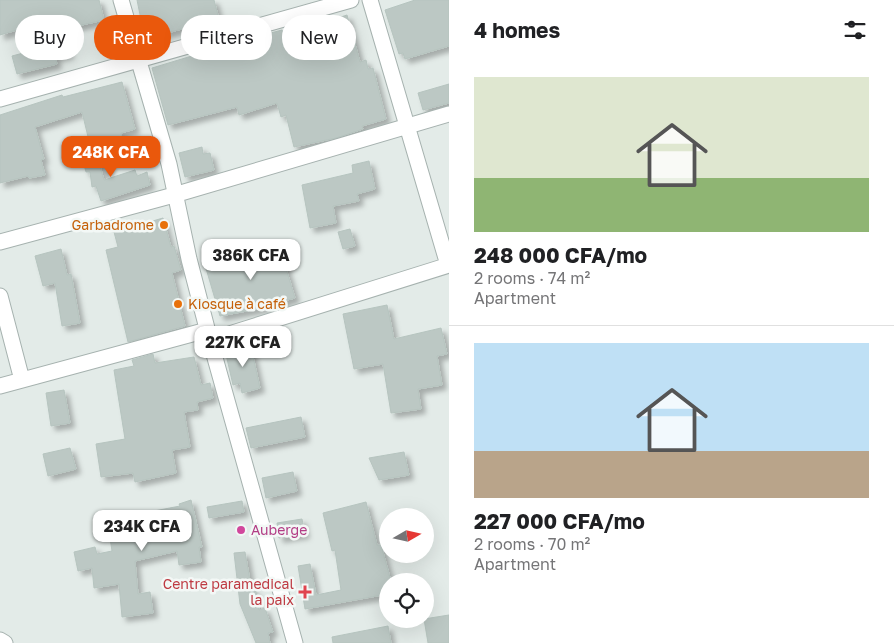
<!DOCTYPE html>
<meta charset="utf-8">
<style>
:root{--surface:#fff;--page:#f2f2f2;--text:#202124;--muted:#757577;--line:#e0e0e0;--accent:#ea580c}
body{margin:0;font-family:"Golos Text",sans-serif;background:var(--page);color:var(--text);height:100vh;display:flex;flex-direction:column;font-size:19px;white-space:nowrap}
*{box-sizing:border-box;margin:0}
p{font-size:16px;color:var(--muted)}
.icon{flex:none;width:28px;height:28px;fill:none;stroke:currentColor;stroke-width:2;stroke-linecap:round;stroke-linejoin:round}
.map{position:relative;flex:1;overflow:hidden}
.sheet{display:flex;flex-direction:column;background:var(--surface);width:445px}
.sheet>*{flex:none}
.hud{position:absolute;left:15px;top:15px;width:359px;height:45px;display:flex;gap:10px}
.needle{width:32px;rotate:81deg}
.buttons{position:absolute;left:379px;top:508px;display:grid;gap:10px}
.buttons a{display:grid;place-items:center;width:55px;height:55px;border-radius:50%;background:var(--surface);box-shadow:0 5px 20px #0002;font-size:25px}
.price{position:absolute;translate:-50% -42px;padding:0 11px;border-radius:10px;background:#fff;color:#222;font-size:16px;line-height:32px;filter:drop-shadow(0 1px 2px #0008)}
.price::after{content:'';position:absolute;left:50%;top:30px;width:15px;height:11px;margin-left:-8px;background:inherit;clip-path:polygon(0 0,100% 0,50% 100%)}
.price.current{background:var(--accent);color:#fff}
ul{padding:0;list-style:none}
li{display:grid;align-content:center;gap:10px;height:265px;padding:0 25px}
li+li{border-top:1px solid var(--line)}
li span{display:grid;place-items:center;height:155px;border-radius:0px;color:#555}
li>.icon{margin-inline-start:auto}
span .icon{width:90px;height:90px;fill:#fffc;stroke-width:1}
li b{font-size:21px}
h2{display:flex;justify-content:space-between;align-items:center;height:60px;padding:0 25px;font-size:21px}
.pill{padding:0 18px;border-radius:22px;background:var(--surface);box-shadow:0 5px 20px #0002;font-size:18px;line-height:45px}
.pill.current{background:var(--accent);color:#fff}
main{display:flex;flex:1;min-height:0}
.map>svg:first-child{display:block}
.building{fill:#bcc8c4;stroke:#b6c4bf;filter:url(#shadow)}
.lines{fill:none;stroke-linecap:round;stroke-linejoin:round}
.minor-casing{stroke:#a6b2af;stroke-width:17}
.minor{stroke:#fff;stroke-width:15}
.food-dot{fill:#e8710a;stroke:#f3f8f6;stroke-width:2}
.hotel-dot{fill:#d1479c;stroke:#f3f8f6;stroke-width:2}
.health-dot{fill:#e0444e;stroke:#f3f8f6;stroke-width:2}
.labels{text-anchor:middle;stroke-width:5;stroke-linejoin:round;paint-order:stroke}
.food-label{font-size:14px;fill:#c56008;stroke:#f3f8f6;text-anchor:end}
.hotel-label{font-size:14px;fill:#b23c85;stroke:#f3f8f6;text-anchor:start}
.health-label{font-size:14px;fill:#be3a42;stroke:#f3f8f6;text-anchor:end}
</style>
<main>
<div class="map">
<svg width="449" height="643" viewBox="0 0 449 643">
<defs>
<filter id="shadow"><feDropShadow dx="4.5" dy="4.5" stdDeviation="2.5" flood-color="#0004"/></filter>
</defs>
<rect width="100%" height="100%" fill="#e3ebe8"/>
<path class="building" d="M0 0H99L104 20 64 29 69 54 55 57 57 64 17 74 12 56 42 48 37 24 0 35Z
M137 0H214L219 19 145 39Z
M415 0H449V46L405 59 403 53 399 54 385 10Z
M347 15 360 62 366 60 368 69 373 68 386 119 362 126 363 129 336 138 294 147 286 115 281 117 277 103 239 115 237 107 168 125 152 68 205 52 231 47 230 44 282 30 284 36Z
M122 82 135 129 121 133 122 138 90 145 82 112 35 127 44 159 41 160 45 175 29 178 28 176 0 183V115L62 95 63 97Z
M449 84V103L423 110 418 93Z
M94 145 104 180 135 170 137 176 147 172 150 185 101 201 96 186 92 187 90 172H86L81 154 86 152 85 147Z
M202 147 203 154 210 153 214 170 185 177 179 153Z
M369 161 375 189 357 194 359 201 333 206 336 223 310 228 302 185 353 173 352 165Z
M163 218 171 247 174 246 181 270 172 273 185 326 128 342 106 250 118 247 114 232 140 227 139 225Z
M350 229 355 246 343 249 338 232Z
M284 243 290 261 284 262 295 298 284 301V304L220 316 205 265Z
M61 249 67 275 71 274 80 323 62 326 55 283 43 286 35 256Z
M387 305 394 339 441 328 447 354 437 356 442 385 418 389 421 409 391 413 383 364 354 369 343 314Z
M250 343 260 388 242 393 240 383 233 385 225 350Z
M153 354 155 363 194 357 201 385 210 383 213 398 197 402 198 410 184 412 190 447 172 450 176 473 135 482 133 473 101 477 96 444 125 439 114 370 134 366 132 360Z
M64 390 70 423 51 426 46 393Z
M301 417 305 437 251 448 246 428Z
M70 448 76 469 48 476 43 454Z
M404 452 409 475 379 480 369 458Z
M293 472 297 491 266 498 262 478Z
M191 500 202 547H199L201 562 179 565 177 551 135 561 138 594 150 592 153 613 122 617 119 584 94 588 92 568 78 571 74 552 95 547 97 554 112 551 108 525 150 515 149 512 180 506 179 504Z
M242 501 244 512 209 518 207 507Z
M366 502 377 545H381L391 581H388V594L305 609 298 566 310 564 316 595 341 590 335 550 332 551 323 513Z
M302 519 305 534 279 538 277 523Z
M245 552 250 581 252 591H256L259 610 265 608 273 632 268 633 270 643H256L240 604 234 553Z
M449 615V643H428L424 619Z
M388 626 391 643H333L332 637Z"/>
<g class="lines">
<g class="minor-casing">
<path id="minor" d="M121 0 169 164 189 259 210 340 295 643
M370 0 448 265
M0 99 351 0
M0 242 174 195 449 114
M0 296 22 380
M210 340 449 265
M0 386 207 330
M0 640 5 643"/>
</g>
<use href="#minor" class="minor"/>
</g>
<g class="food-dot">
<circle cx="164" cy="225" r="5"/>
<circle cx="178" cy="304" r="5"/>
</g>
<circle class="hotel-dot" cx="241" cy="530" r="5"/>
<path class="health-dot" d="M302.5 584.5h5v5h5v5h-5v5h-5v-5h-5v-5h5z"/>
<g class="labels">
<g class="food-label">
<text x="154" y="230">Garbadrome</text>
<text x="188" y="309" text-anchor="start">Kiosque à café</text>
</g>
<g class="hotel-label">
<text x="251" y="535">Auberge</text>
</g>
<g class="health-label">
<text x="294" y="589">Centre paramedical<tspan x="294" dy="16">la paix</tspan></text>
</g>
</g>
</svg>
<div class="buttons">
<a><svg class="needle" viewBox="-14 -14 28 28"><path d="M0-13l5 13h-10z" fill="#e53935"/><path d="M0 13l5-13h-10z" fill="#757577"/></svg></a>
<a><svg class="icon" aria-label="locate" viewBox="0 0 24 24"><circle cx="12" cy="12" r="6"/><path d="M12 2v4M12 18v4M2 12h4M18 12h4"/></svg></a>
</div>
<b class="price current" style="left:111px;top:178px">248K CFA</b>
<b class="price" style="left:251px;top:281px">386K CFA</b>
<b class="price" style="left:243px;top:368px">227K CFA</b>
<b class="price" style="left:142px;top:552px">234K CFA</b>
<div class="hud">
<a class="pill">Buy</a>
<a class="pill current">Rent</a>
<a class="pill">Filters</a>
<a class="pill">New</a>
</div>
</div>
<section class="sheet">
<h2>4 homes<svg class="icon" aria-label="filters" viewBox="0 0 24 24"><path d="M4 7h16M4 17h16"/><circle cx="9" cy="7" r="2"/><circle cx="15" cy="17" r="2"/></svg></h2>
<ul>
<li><span style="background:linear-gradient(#dfe7d0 65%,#8fb573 0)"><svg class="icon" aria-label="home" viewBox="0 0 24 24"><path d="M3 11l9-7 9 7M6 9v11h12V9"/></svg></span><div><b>248 000 CFA/mo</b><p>2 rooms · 74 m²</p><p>Apartment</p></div></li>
<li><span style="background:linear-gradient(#bfe0f5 70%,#b9a48a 0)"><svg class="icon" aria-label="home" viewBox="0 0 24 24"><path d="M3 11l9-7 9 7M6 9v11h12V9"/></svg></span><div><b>227 000 CFA/mo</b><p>2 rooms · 70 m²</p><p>Apartment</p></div></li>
</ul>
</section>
</main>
